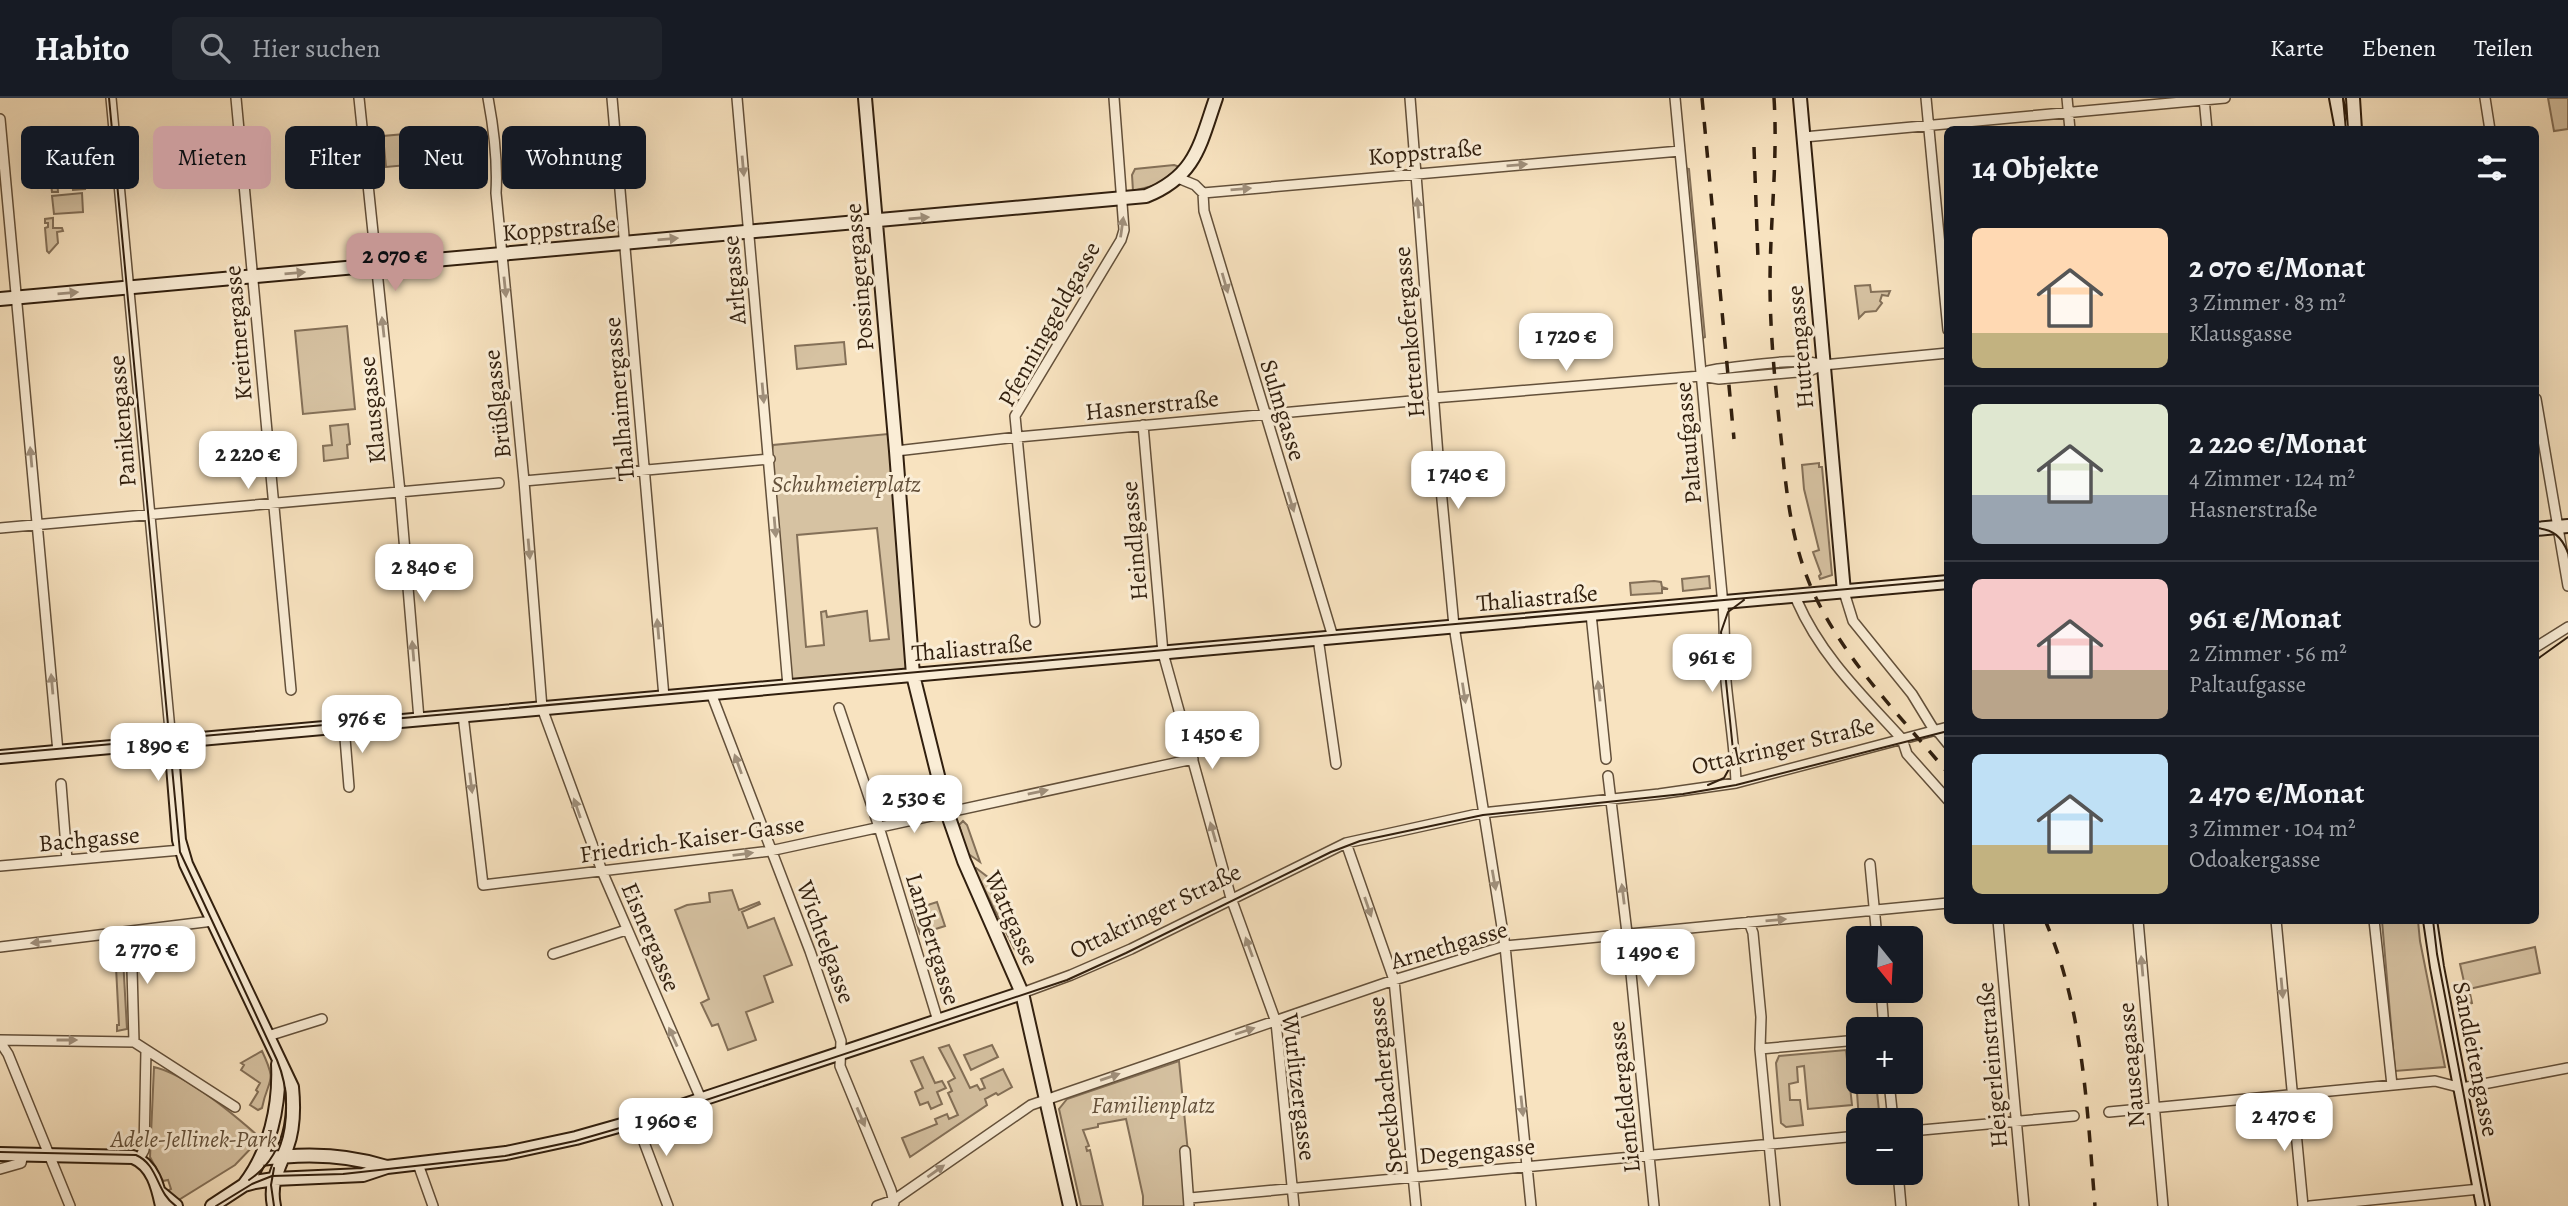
<!DOCTYPE html>
<html lang="de">
<meta charset="utf-8">
<style>
:root{--surface:#171b24;--page:#20242c;--text:#f1f3f6;--muted:#9ea1a6;--line:#363941;--accent:#c59692}
body{margin:0;font-family:Alegreya,serif;background:var(--page);color:var(--text);height:100vh;display:flex;flex-direction:column;font-size:26px;white-space:nowrap}
*{box-sizing:border-box;margin:0}
p{font-size:23px;color:var(--muted)}
.icon{flex:none;width:38px;height:38px;fill:none;stroke:currentColor;stroke-width:2;stroke-linecap:round;stroke-linejoin:round}
.map{position:relative;flex:1;overflow:hidden}
.drawer{position:absolute;left:1944px;top:28px;width:595px;height:798px;display:flex;flex-direction:column;background:var(--surface);border-radius:10px;box-shadow:0 7px 28px #0002}
.drawer>*{flex:none}
.banner{position:absolute;left:21px;top:28px;width:665px;height:63px;display:flex;gap:14px}
.needle{width:46px;rotate:162deg}
.tools{position:absolute;left:1846px;top:828px;display:grid;gap:14px}
.tools a{display:grid;place-items:center;width:77px;height:77px;border-radius:10px;background:var(--surface);box-shadow:0 7px 28px #0002;font-size:35px}
.price{position:absolute;translate:-50% -60px;padding:0 16px;border-radius:14px;background:#fff;color:#222;font-size:23px;line-height:46px;filter:drop-shadow(0 2px 4px #0008)}
.price::after{content:'';position:absolute;left:50%;top:42px;width:21px;height:16px;margin-left:-10px;background:inherit;clip-path:polygon(0 0,100% 0,50% 100%)}
.price.on{background:var(--accent);color:#111}
ul{padding:0;list-style:none}
li{display:flex;align-items:center;gap:21px;height:175px;padding:0 28px}
li+li{border-top:2px solid var(--line)}
li span{display:grid;place-items:center;flex:none;width:196px;height:140px;border-radius:10px;color:#555}
li>.icon{margin-inline-start:auto}
span .icon{width:84px;height:84px;fill:#fffc;stroke-width:1}
li b{font-size:30px}
h2{display:flex;justify-content:space-between;align-items:center;height:84px;padding:0 28px;font-size:30px}
.pill{padding:0 24px;border-radius:10px;background:var(--surface);box-shadow:0 7px 28px #0002;font-size:24px;line-height:63px}
.pill.on{background:var(--accent);color:#111}
header{display:flex;align-items:center;gap:42px;box-sizing:border-box;height:98px;padding:0 35px;background:var(--surface);border-bottom:2px solid var(--line)}
header strong{font-size:33px}
nav{display:flex;gap:38px;margin-inline-start:auto;font-size:24px}
.search{width:490px;height:63px;background:var(--page);display:flex;align-items:center;gap:18px;box-sizing:border-box;padding:0 24px;border-radius:10px;color:var(--muted);font-size:26px}
.map>svg:first-child{display:block}
.green{fill:#d6c2a2;stroke:#847058;stroke-width:2;fill-rule:evenodd}
.lines{fill:none;stroke-linecap:round;stroke-linejoin:round}
.street-casing{stroke:#63503a;stroke-width:12}
.secondary-casing{stroke:#311f0e;stroke-width:16}
.street{stroke:#faedd6;stroke-width:9}
.secondary{stroke:#faedd6;stroke-width:12}
.tram{stroke:#311f0e;stroke-width:2}
.rail{stroke:#311f0e;stroke-width:3.5;stroke-dasharray:12 12;stroke-linecap:butt}
.oneway{fill:#a0907c}
.labels{text-anchor:middle;stroke-width:6;stroke-linejoin:round;paint-order:stroke}
.street-label{font-size:24px;fill:#311f0e;stroke:#faedd6}
.park-label{font-size:24px;font-style:italic;fill:#63503a;stroke:#faedd6}
</style>
<header>
<strong>Habito</strong>
<div class="search"><svg class="icon" aria-label="search" viewBox="0 0 24 24"><circle cx="10" cy="10" r="6"/><path d="M15 15l6 6"/></svg>Hier suchen</div>
<nav><a>Karte</a><a>Ebenen</a><a>Teilen</a></nav>
</header>
<div class="map">
<svg width="2568" height="1108" viewBox="0 0 2568 1108">
<rect width="100%" height="100%" fill="#f8e3c0"/>
<filter id="stains"><feTurbulence type="fractalNoise" baseFrequency=".00286" numOctaves="4"/><feColorMatrix values="0 0 0 0 .2 0 0 0 0 .09 0 0 0 0 .02 0 0 0 .5 -.17"/></filter>
<radialGradient id="worn" r=".72"><stop offset=".6" stop-color="#630" stop-opacity="0"/><stop offset="1" stop-color="#630" stop-opacity=".3"/></radialGradient>
<path class="green" d="M2548 0H2568V31L2554 33Z
M78 29 81 56 35 52 33 32Z
M427 34 429 65 386 69 383 38Z
M476 43 479 74 438 77 435 47Z
M55 59 81 60 85 91 73 92 71 78 57 80 58 94H52L49 68H56Z
M1174 67 1180 69 1156 87 1133 93 1132 77 1135 71Z
M1685 70 1689 71 1705 239 1700 241Z
M82 95 83 114 54 116 52 98Z
M53 120V130H62L63 133 57 134 58 145 49 155 47 153 45 130 48 129V125H45V121Z
M1870 187 1871 194 1890 193 1888 198 1882 197 1880 203 1882 205 1876 213 1865 214 1859 220 1855 188Z
M347 228 355 311 303 316 295 233Z
M844 244 846 266 797 271 795 248Z
M348 326 350 346 347 347 348 360 324 363 323 348 332 347 330 328Z
M888 336 896 353 913 577 788 588 770 361 773 347ZM877 430 889 541 870 543 867 513 827 519 826 513 821 514 824 547 806 549 797 437Z
M1819 365V369H1822L1832 477 1820 481 1819 478 1821 476 1813 454 1819 452 1804 391 1802 367Z
M1709 478 1710 490 1683 493 1682 481Z
M1654 483 1661 484 1662 489 1668 491H1662V495L1631 497 1630 485Z
M963 723 967 727 980 764 967 755 959 727Z
M976 770 989 780 993 788 990 790 1007 829 1010 828 1015 852 974 771Z
M732 792 739 812 759 804 760 806 742 814 748 830 774 820 792 867 764 878 773 904 746 914 756 942 728 952 718 926 712 928 701 905 709 901 675 812 687 807 710 804 709 795Z
M937 804 945 828 920 836 912 812Z
M2382 823H2418L2420 843 2445 969 2395 973Z
M122 843 127 931 117 933V927H119L115 850H113V844Z
M2535 849 2540 875 2469 891 2472 905 2469 906 2460 866Z
M949 947 970 990 977 987 980 992 985 990 981 981 1003 971 1012 989 998 997 996 995 985 1001 987 1007 910 1059 902 1040 937 1026 935 1021 947 1016 949 1021 958 1017 948 995 952 993 948 984 955 980 939 950Z
M992 947 998 959 971 972 964 957Z
M1846 952 1852 1007 1808 1011 1804 968 1797 969 1798 984 1789 986 1790 1002H1800L1803 1027 1786 1029 1781 1025 1776 965 1779 958Z
M1858 952V984H1876L1879 1013 1874 1021 1859 1022 1854 953Z
M262 953C278 987 268 979 262 1010L258 1012 250 1007 258 994 256 992 260 985 241 972 244 967 241 965Z
M923 959 935 985 942 983 946 990 937 994 942 1006 931 1011 928 1004 920 1007 915 994 923 990 911 963Z
M1179 963 1192 1095 1186 1108H1143V1098L1126 1021 1098 1026V1029L1083 1032 1089 1048 1086 1049 1087 1053 1090 1052 1103 1108H1081L1059 1011 1067 1001Z
M154 969C185 976 232 1015 257 1037L256 1045 235 1067 177 1103 167 1093 171 1091 168 1082 163 1083 150 1059Z"/>
<g class="lines">
<g class="street-casing">
<path id="street" d="M111 0 171 643
M236 0 291 592
M359 0 400 394 419 621
M488 0C494 32 498 62 496 95L524 383 542 610 602 773 701 1001
M612 0 664 599
M737 0 788 588
M1410 0 1439 370 1454 528 1505 848 1531 1108
M1675 0 1723 507C1725 532 1724 557 1726 583 1729 617 1735 650 1736 685
M1926 0 1948 232
M2067 0 2070 32
M2204 0 2207 32
M2485 0 2490 32
M0 21 58 654
M1804 39 2225 0
M1178 80 1195 87 1203 95 1680 53
M1203 95 1204 113 1333 539
M1701 278 1708 273 1718 271C1746 269 1798 258 1823 267
M1433 300 1701 278 1719 281 1809 273 1823 267 1948 255
M2536 301 2568 488
M1143 327 1163 555 1231 800 1276 924 1294 1108
M896 353 1018 339 1411 303
M524 383 770 361
M0 430 499 385
M1844 494 1853 523 1912 596 1934 632 1939 635 1948 646
M1797 503C1821 558 1862 597 1902 641L1907 656 1948 702
M1591 516 1606 661
M1035 524 1015 318 1121 142 1124 132 1114 0
M1318 540 1336 666
M2536 549 2568 529
M711 595 810 853 841 943 840 968 891 1092 894 1105
M839 610 879 729 938 923
M463 617 483 787 770 753 1193 661
M344 628 349 689
M1608 678 1627 835 1654 1108
M61 686 67 762
M1346 745 1394 882 1416 1108
M1870 766 1877 840
M0 768 181 752
M1998 822 2024 1108
M2138 822 2163 1108
M2276 822 2303 1108
M2374 822 2392 987
M1749 824 1753 835 1761 919 1760 951 1775 1108
M131 834 134 944
M0 849 213 823
M553 856 626 832
M1881 892 1884 931
M1022 895 1071 877 1131 851 1346 745 1482 715 1659 696 1736 685 1948 629
M268 938 322 921
M0 942 134 944
M0 944 8 956 70 1108
M134 944 235 1009
M1760 951 1858 942
M1889 984 1893 1022
M2109 1014 2435 983 2462 990 2568 970
M636 1023 668 1108
M1911 1033 2074 1018
M1185 1053 1189 1108
M139 1061 144 1052 146 952
M418 1066 433 1108
M0 1071 21 1065 23 1057
M1898 1074 1901 1108
M1190 1100 1858 1038
M877 1108 894 1102 1031 1007 1394 882 1505 848 1948 805
M2310 1108 2480 1091"/>
</g>
<g class="secondary-casing">
<path id="secondary" d="M865 0 896 353 913 577 947 714 964 763 1022 895 1070 1108
M1800 0 1844 494
M2336 0 2342 32
M2353 0 2355 32
M0 201 1146 98C1196 78 1200 46 1216 0
M2536 431 2568 428
M171 643 179 742 186 766 292 989C294 1009 294 1030 287 1049 279 1070 269 1085 274 1108
M0 659 1948 484
M2430 822 2437 869 2483 1108
M0 1056 133 1059C153 1067 158 1089 162 1108
M261 1061C303 1055 347 1056 387 1069
M244 1087C270 1054 280 1007 278 966
M159 1094 176 1108
M212 1108 244 1087 255 1084 274 1081 363 1077 387 1069 506 1055 576 1040 636 1023 1022 895"/>
</g>
<use href="#street" class="street"/>
<use href="#secondary" class="secondary"/>
<path class="tram" d="M109 0 180 754 277 962C294 1003 288 1056 249 1082
M2343 0 2346 32
M2536 430C2553 431 2562 439 2568 455
M2536 562 2568 539
M0 656 1948 482
M1708 687 1724 680 1734 662 1721 534 1728 514 1744 502
M2433 822 2437 856 2485 1108
M0 1054 136 1057C159 1067 156 1095 176 1108
M216 1108 252 1086 272 1078 343 1076 505 1058 575 1043 637 1025 1067 882 1126 855 1331 754 1360 743 1483 717 1683 696 1736 687 1948 633
M274 1108 271 1087 274 1070"/>
<path class="rail" d="M1702 0 1734 341
M1774 0C1778 62 1770 123 1770 185 1770 239 1776 295 1782 349 1787 402 1793 454 1817 502 1849 567 1902 620 1948 675
M1754 49 1758 161
M2045 822C2084 912 2087 1012 2095 1108"/>
</g>
<defs><path id="oneway-solid" d="M-6-.8H1V-3.2L6.5 0L1 3.2V.8H-6Z" transform="scale(1.75)"/></defs>
<g class="oneway">
<use href="#oneway-solid" transform="translate(1517 67) rotate(-5)"/>
<use href="#oneway-solid" transform="translate(743 68) rotate(85)"/>
<use href="#oneway-solid" transform="translate(1241 91) rotate(-5)"/>
<use href="#oneway-solid" transform="translate(1418 110) rotate(-95)"/>
<use href="#oneway-solid" transform="translate(919 120) rotate(-5)"/>
<use href="#oneway-solid" transform="translate(1122 129) rotate(-82)"/>
<use href="#oneway-solid" transform="translate(668 141) rotate(-5)"/>
<use href="#oneway-solid" transform="translate(295 175) rotate(-5)"/>
<use href="#oneway-solid" transform="translate(1225 185) rotate(74)"/>
<use href="#oneway-solid" transform="translate(505 189) rotate(84)"/>
<use href="#oneway-solid" transform="translate(68 195) rotate(-5)"/>
<use href="#oneway-solid" transform="translate(383 229) rotate(-96)"/>
<use href="#oneway-solid" transform="translate(763 295) rotate(85)"/>
<use href="#oneway-solid" transform="translate(31 359) rotate(-95)"/>
<use href="#oneway-solid" transform="translate(1291 404) rotate(73)"/>
<use href="#oneway-solid" transform="translate(775 429) rotate(85)"/>
<use href="#oneway-solid" transform="translate(529 451) rotate(85)"/>
<use href="#oneway-solid" transform="translate(658 531) rotate(-95)"/>
<use href="#oneway-solid" transform="translate(413 553) rotate(-95)"/>
<use href="#oneway-solid" transform="translate(52 586) rotate(-95)"/>
<use href="#oneway-solid" transform="translate(1599 593) rotate(-96)"/>
<use href="#oneway-solid" transform="translate(1464 595) rotate(81)"/>
<use href="#oneway-solid" transform="translate(738 666) rotate(-110)"/>
<use href="#oneway-solid" transform="translate(471 685) rotate(83)"/>
<use href="#oneway-solid" transform="translate(1038 694) rotate(-12)"/>
<use href="#oneway-solid" transform="translate(577 710) rotate(-109)"/>
<use href="#oneway-solid" transform="translate(1213 734) rotate(-106)"/>
<use href="#oneway-solid" transform="translate(743 756) rotate(-7)"/>
<use href="#oneway-solid" transform="translate(1494 782) rotate(80)"/>
<use href="#oneway-solid" transform="translate(1623 796) rotate(-97)"/>
<use href="#oneway-solid" transform="translate(1368 809) rotate(71)"/>
<use href="#oneway-solid" transform="translate(1776 822) rotate(-5)"/>
<use href="#oneway-solid" transform="translate(41 844) rotate(174)"/>
<use href="#oneway-solid" transform="translate(1249 849) rotate(-110)"/>
<use href="#oneway-solid" transform="translate(2142 868) rotate(-95)"/>
<use href="#oneway-solid" transform="translate(2282 890) rotate(85)"/>
<use href="#oneway-solid" transform="translate(1245 933) rotate(-18)"/>
<use href="#oneway-solid" transform="translate(673 939) rotate(-114)"/>
<use href="#oneway-solid" transform="translate(67 942)"/>
<use href="#oneway-solid" transform="translate(1110 979) rotate(-19)"/>
<use href="#oneway-solid" transform="translate(1522 1008) rotate(84)"/>
<use href="#oneway-solid" transform="translate(861 1019) rotate(67)"/>
<use href="#oneway-solid" transform="translate(936 1073) rotate(-35)"/>
</g>
<g class="labels">
<g class="street-label">
<text transform="translate(1425 54) rotate(-5)" y="8">Koppstraße</text>
<text transform="translate(559 130) rotate(-5)" y="8">Koppstraße</text>
<text transform="translate(859 179) rotate(-95)" y="8">Possingergasse</text>
<text transform="translate(734 182) rotate(-95)" y="8">Arltgasse</text>
<text transform="translate(1049 226) rotate(-61)" y="8">Pfenninggeldgasse</text>
<text transform="translate(1409 234) rotate(-95)" y="8">Hettenkofergasse</text>
<text transform="translate(238 235) rotate(-95)" y="8">Kreitnergasse</text>
<text transform="translate(1800 249) rotate(-95)" y="8">Huttengasse</text>
<text transform="translate(619 301) rotate(-95)" y="8">Thalhaimergasse</text>
<text transform="translate(497 306) rotate(-96)" y="8">Brüßlgasse</text>
<text transform="translate(1152 307) rotate(-6)" y="8">Hasnerstraße</text>
<text transform="translate(372 312) rotate(-96)" y="8">Klausgasse</text>
<text transform="translate(1283 312) rotate(73)" y="8">Sulmgasse</text>
<text transform="translate(122 323) rotate(-95)" y="8">Panikengasse</text>
<text transform="translate(1688 345) rotate(-95)" y="8">Paltaufgasse</text>
<text transform="translate(1134 443) rotate(-95)" y="8">Heindlgasse</text>
<text transform="translate(1537 500) rotate(-5)" y="8">Thaliastraße</text>
<text transform="translate(972 550) rotate(-5)" y="8">Thaliastraße</text>
<text transform="translate(1783 648) rotate(-13)" y="8">Ottakringer Straße</text>
<text transform="translate(89 741) rotate(-5)" y="8">Bachgasse</text>
<text transform="translate(692 741) rotate(-8)" y="8">Friedrich-Kaiser-Gasse</text>
<text transform="translate(1155 813) rotate(-26)" y="8">Ottakringer Straße</text>
<text transform="translate(1012 820) rotate(66)" y="8">Wattgasse</text>
<text transform="translate(651 839) rotate(67)" y="8">Eisnergasse</text>
<text transform="translate(933 841) rotate(73)" y="8">Lambertgasse</text>
<text transform="translate(826 844) rotate(70)" y="8">Wichtelgasse</text>
<text transform="translate(1449 847) rotate(-16)" y="8">Arnethgasse</text>
<text transform="translate(2476 961) rotate(79)" y="8">Sandleitengasse</text>
<text transform="translate(1992 967) rotate(-95)" y="8">Heigerleinstraße</text>
<text transform="translate(2131 967) rotate(-95)" y="8">Nauseagasse</text>
<text transform="translate(1385 987) rotate(-96)" y="8">Speckbachergasse</text>
<text transform="translate(1299 989) rotate(83)" y="8">Wurlitzergasse</text>
<text transform="translate(1624 999) rotate(-96)" y="8">Lienfeldergasse</text>
<text transform="translate(1477 1053) rotate(-5)" y="8">Degengasse</text>
</g>
<g class="park-label">
<text x="846" y="394">Schuhmeierplatz</text>
<text x="1153" y="1015">Familienplatz</text>
<text x="194" y="1049">Adele-Jellinek-Park</text>
</g>
</g>
<rect width="100%" height="100%" filter="url(#stains)"/>
<rect width="100%" height="100%" fill="url(#worn)"/>
</svg>
<div class="tools">
<a><svg class="needle" viewBox="-14 -14 28 28"><path d="M0-13l5 13h-10z" fill="#e53935"/><path d="M0 13l5-13h-10z" fill="#9ea1a6"/></svg></a>
<a>+</a>
<a>−</a>
</div>
<b class="price on" style="left:395px;top:195px">2 070 €</b>
<b class="price" style="left:1566px;top:275px">1 720 €</b>
<b class="price" style="left:248px;top:393px">2 220 €</b>
<b class="price" style="left:1458px;top:413px">1 740 €</b>
<b class="price" style="left:424px;top:506px">2 840 €</b>
<b class="price" style="left:1712px;top:596px">961 €</b>
<b class="price" style="left:362px;top:657px">976 €</b>
<b class="price" style="left:1212px;top:673px">1 450 €</b>
<b class="price" style="left:158px;top:685px">1 890 €</b>
<b class="price" style="left:914px;top:737px">2 530 €</b>
<b class="price" style="left:147px;top:888px">2 770 €</b>
<b class="price" style="left:1648px;top:891px">1 490 €</b>
<b class="price" style="left:2284px;top:1055px">2 470 €</b>
<b class="price" style="left:666px;top:1060px">1 960 €</b>
<div class="banner">
<a class="pill">Kaufen</a>
<a class="pill on">Mieten</a>
<a class="pill">Filter</a>
<a class="pill">Neu</a>
<a class="pill">Wohnung</a>
</div>
<section class="drawer">
<h2>14 Objekte<svg class="icon" aria-label="filters" viewBox="0 0 24 24"><path d="M4 7h16M4 17h16"/><circle cx="9" cy="7" r="2"/><circle cx="15" cy="17" r="2"/></svg></h2>
<ul>
<li><span style="background:linear-gradient(#ffd9b3 75%,#c2b280 0)"><svg class="icon" aria-label="home" viewBox="0 0 24 24"><path d="M3 11l9-7 9 7M6 9v11h12V9"/></svg></span><div><b>2 070 €/Monat</b><p>3 Zimmer · 83 m²</p><p>Klausgasse</p></div></li>
<li><span style="background:linear-gradient(#dfe7d0 65%,#9aa5b1 0)"><svg class="icon" aria-label="home" viewBox="0 0 24 24"><path d="M3 11l9-7 9 7M6 9v11h12V9"/></svg></span><div><b>2 220 €/Monat</b><p>4 Zimmer · 124 m²</p><p>Hasnerstraße</p></div></li>
<li><span style="background:linear-gradient(#f6c9c9 65%,#b9a48a 0)"><svg class="icon" aria-label="home" viewBox="0 0 24 24"><path d="M3 11l9-7 9 7M6 9v11h12V9"/></svg></span><div><b>961 €/Monat</b><p>2 Zimmer · 56 m²</p><p>Paltaufgasse</p></div></li>
<li><span style="background:linear-gradient(#bfe0f5 65%,#c2b280 0)"><svg class="icon" aria-label="home" viewBox="0 0 24 24"><path d="M3 11l9-7 9 7M6 9v11h12V9"/></svg></span><div><b>2 470 €/Monat</b><p>3 Zimmer · 104 m²</p><p>Odoakergasse</p></div></li>
</ul>
</section>
</div>
